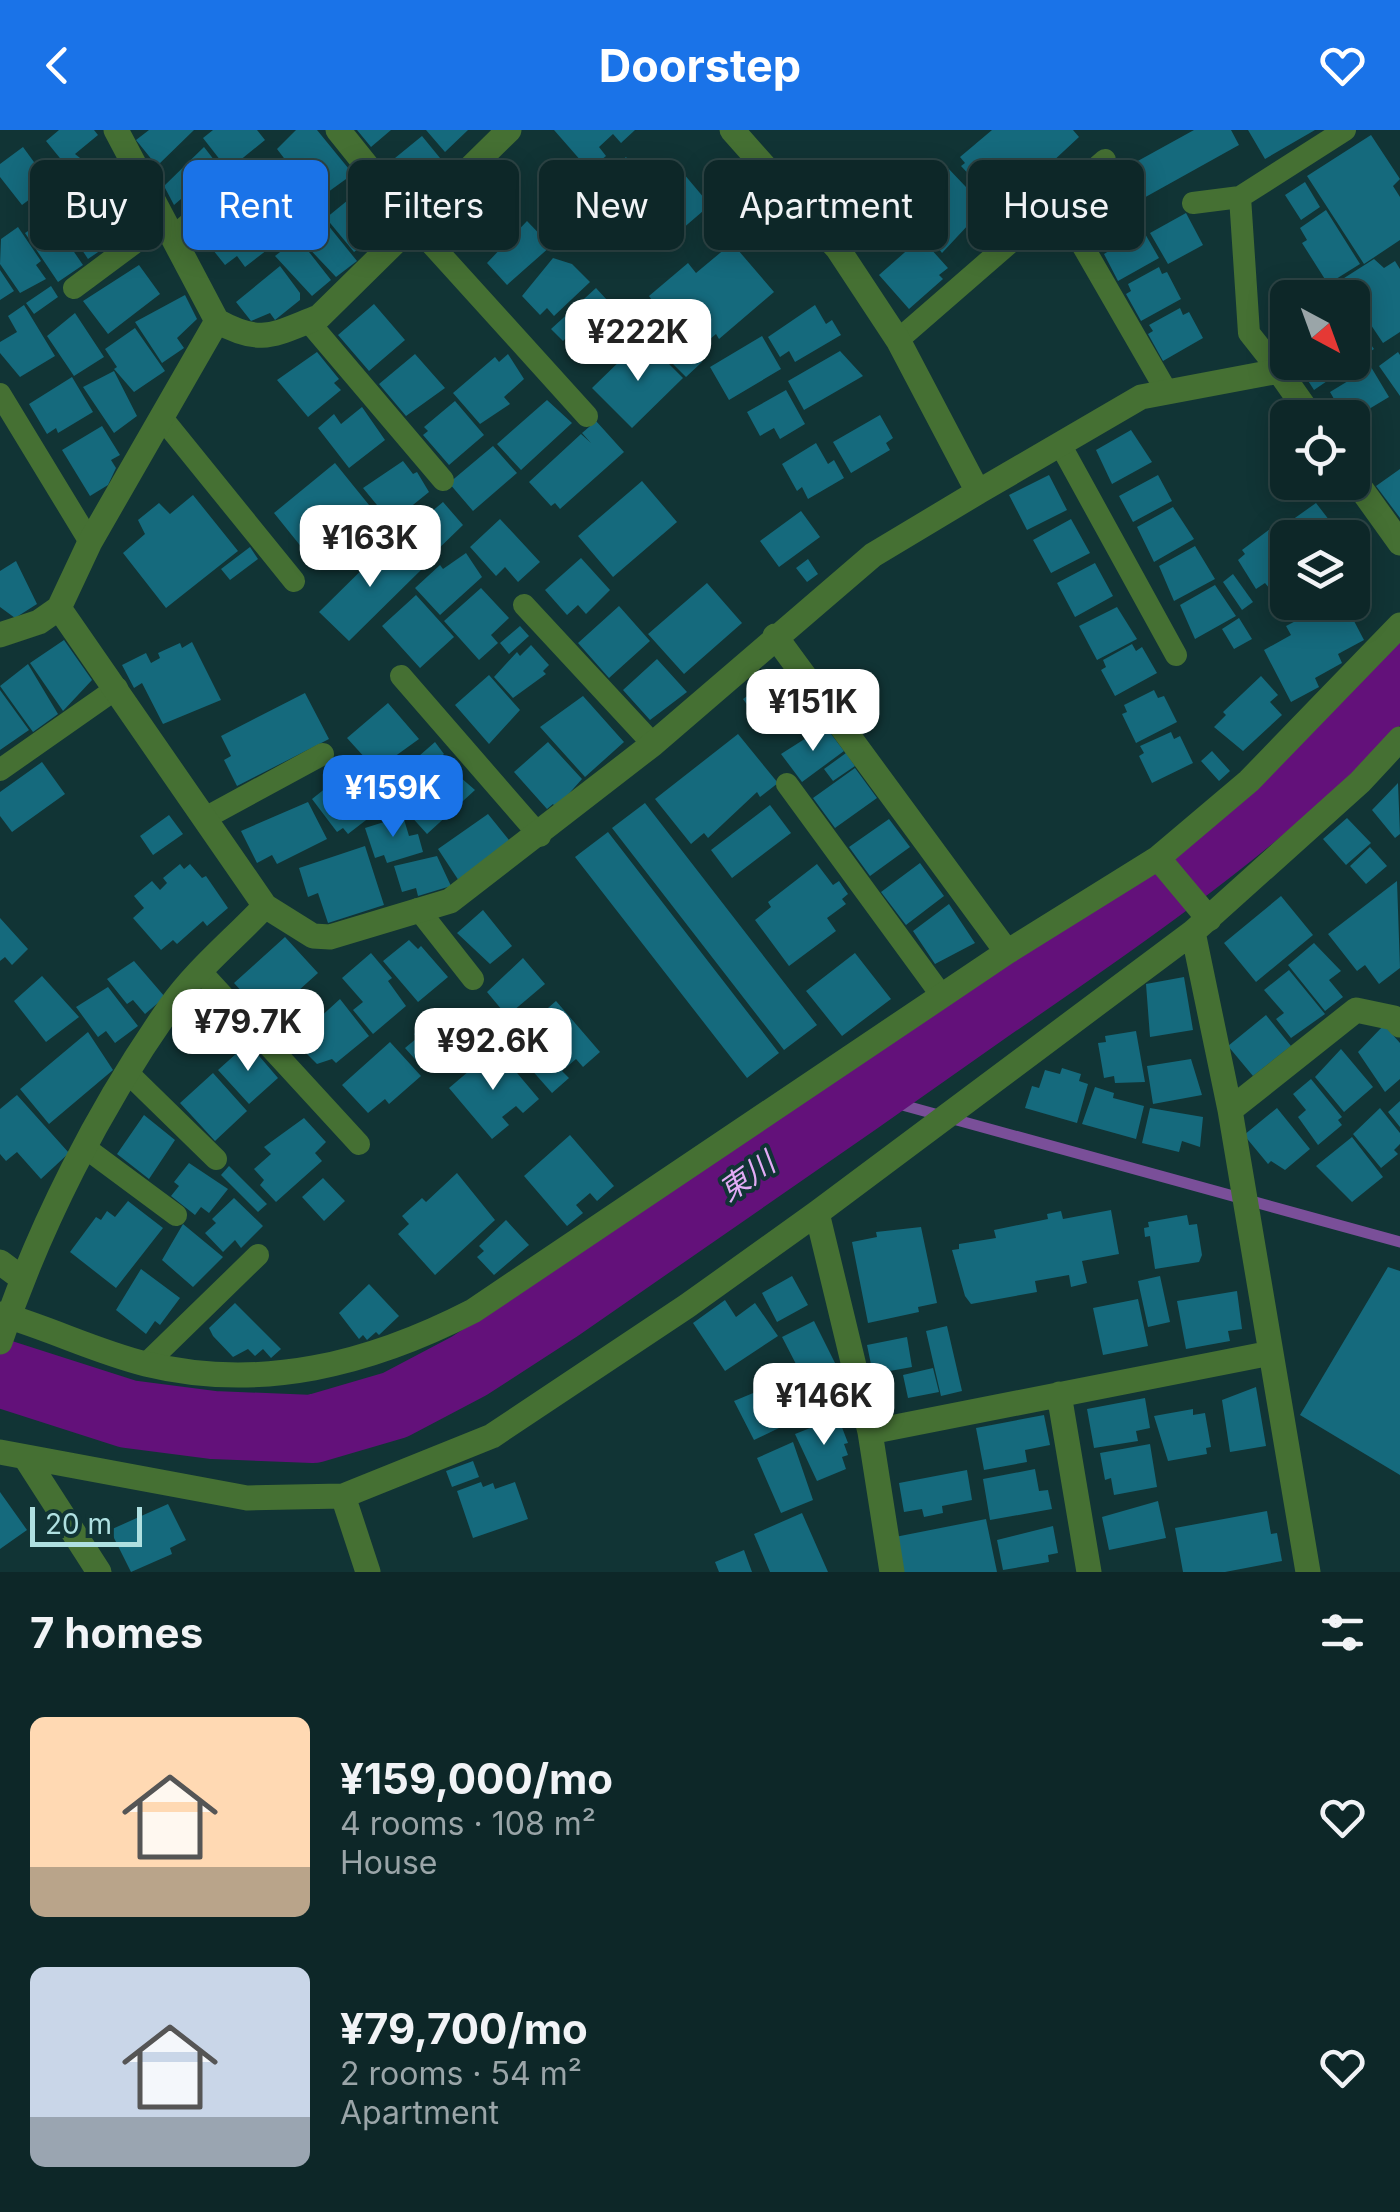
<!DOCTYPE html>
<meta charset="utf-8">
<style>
:root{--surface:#0d2728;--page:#1b3334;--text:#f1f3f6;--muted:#9aa5a8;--line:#2d4445;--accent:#1a73e8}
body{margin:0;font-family:Inter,"Noto Sans JP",sans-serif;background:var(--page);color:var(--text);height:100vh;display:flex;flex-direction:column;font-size:38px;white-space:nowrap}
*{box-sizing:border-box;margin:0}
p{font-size:32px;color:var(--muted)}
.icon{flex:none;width:55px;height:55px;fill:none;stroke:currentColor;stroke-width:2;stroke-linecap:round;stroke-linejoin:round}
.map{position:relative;height:1442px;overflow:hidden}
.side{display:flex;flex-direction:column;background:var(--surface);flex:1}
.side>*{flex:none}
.top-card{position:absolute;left:30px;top:30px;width:1340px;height:90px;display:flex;gap:20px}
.needle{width:65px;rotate:139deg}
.fabs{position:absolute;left:1270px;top:150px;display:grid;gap:20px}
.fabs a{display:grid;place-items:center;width:100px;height:100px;border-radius:15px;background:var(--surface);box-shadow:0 5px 25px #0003,0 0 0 2px var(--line);font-size:50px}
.scale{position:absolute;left:30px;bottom:25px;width:112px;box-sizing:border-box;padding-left:10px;border:5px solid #afe0e1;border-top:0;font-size:28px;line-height:35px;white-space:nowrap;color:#afe0e1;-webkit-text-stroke:8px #113435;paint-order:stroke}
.price{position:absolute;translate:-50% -85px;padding:0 22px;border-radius:20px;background:#fff;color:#222;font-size:32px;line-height:65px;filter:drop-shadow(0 2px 5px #0008)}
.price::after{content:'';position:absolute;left:50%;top:60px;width:30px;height:22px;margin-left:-15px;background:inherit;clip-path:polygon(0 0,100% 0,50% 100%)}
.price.on{background:var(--accent);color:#fff}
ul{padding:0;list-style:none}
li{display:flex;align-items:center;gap:30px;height:250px;padding:0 30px}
li span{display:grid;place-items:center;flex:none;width:280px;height:200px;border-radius:15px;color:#555}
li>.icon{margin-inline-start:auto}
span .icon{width:120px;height:120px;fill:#fffc;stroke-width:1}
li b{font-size:42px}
h2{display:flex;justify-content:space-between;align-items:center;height:120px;padding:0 30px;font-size:42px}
.tag{padding:0 35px;border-radius:15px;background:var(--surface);box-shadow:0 5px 25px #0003,0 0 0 2px var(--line);font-size:35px;line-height:90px}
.tag.on{background:var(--accent);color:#fff}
header{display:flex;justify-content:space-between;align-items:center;height:130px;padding:0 30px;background:var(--accent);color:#fff;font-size:45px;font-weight:700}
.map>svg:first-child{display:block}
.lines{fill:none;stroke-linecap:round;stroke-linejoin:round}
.stream{stroke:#7a4f99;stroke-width:11}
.river{stroke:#63117a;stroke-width:68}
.building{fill:#156a7d}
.service{stroke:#457033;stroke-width:22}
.minor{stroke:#457033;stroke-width:25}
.labels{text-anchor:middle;stroke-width:8;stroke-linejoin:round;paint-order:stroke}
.water-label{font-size:30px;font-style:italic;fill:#e2abf5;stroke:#113435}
</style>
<header><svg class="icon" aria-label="back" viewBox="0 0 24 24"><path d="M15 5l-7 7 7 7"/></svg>Doorstep<svg class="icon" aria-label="heart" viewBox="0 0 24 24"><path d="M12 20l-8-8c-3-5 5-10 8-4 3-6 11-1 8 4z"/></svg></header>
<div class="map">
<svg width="1400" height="1442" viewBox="0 0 1400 1442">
<rect width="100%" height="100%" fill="#113435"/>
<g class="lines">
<path class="stream" d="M866 965 1400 1112"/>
<path class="river" d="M0 1243 128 1284 213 1295 313 1299 395 1275 469 1236 557 1179C701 1080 845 980 988 879 1134 778 1282 679 1400 545"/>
</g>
<path class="building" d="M59 0H94L98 5 75 24 80 28 68 38 46 11Z
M149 0H194L157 36 136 10Z
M213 0H257L265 10 228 40 203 8Z
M296 0H317L353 44 317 70 304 53 312 46 299 29 290 36 277 19Z
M357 0H391L371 17Z
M426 0H468L445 22Z
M554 0H635L621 13 613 4 599 17 606 26 589 40Z
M992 0H1073L1079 7 1021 61 1034 76 1014 93 961 36 965 33 960 27Z
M1194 0H1231L1239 15 1133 74 1116 43Z
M1248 0H1315L1265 29Z
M1371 5 1400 49 1393 56 1400 67V110L1364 134 1307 46Z
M422 6 449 39 421 62 414 54 405 62 384 37Z
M23 17 50 54 22 75 0 47V34Z
M204 17 225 44 186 76 181 69 174 75 164 56Z
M626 27 634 37 614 55 605 45Z
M673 31 710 75 667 112 629 68Z
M946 36 985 77 942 123 919 93 916 96 908 86 924 72 934 85 940 79 923 57Z
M114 38 132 64 125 68 137 84 115 104 82 54Z
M289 43 316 76 282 103 256 69Z
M1305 52 1320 77 1301 90 1285 65Z
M364 57 382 79 379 88 390 101 370 117 366 113 354 122 326 88Z
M1115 57 1118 64 1123 61 1137 88 1097 109 1083 83 1087 80 1084 74Z
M82 58 102 89 96 93 107 109 101 113 104 118 88 129 53 76Z
M248 71 276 107V113L245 137 237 126 225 135 213 120 221 114 208 98Z
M1326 80 1360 134 1328 154 1302 113 1307 110 1300 98Z
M1186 83 1203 115 1168 134 1150 103Z
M55 84 74 113 70 116 83 135 58 152 25 103Z
M323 89 357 131 336 147 302 111Z
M527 91 551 116 507 155 487 133Z
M18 97 41 131 36 135 46 149 20 163 0 134 1 109Z
M1136 97 1140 105 1144 102 1159 128 1118 151 1104 124 1109 121 1105 114Z
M298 108 331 150 312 166 275 126Z
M921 108 948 138 939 145 943 149 909 179 879 145Z
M732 113 774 162 719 209 716 204 696 221 680 203 677 205 649 166 688 133 696 143Z
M553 128 572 134 590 152 554 186 547 178 540 185 522 166Z
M1374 129 1384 138 1395 131 1400 139V202L1383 213 1341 150Z
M139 135 160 164 108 204 83 171Z
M280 136 300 163V170L275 190 270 183 251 191 236 172Z
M1159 137 1162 144 1167 142 1181 169 1141 191 1126 164 1131 161 1128 154Z
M0 140 14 161 0 170Z
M51 156 58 167 34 184 26 173Z
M596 158 607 170 563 211 551 199Z
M185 165 197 189 177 208 184 218 162 233 135 192Z
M374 174 405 210 369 241 338 205Z
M24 175 55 226 20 247 0 223V212L17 202 8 186Z
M815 175 826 194 832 190 841 205 795 232 789 221 780 227 768 207Z
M1180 178 1183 185 1189 182 1203 208 1163 231 1148 204 1153 201 1149 195Z
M75 183 104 227 74 246 47 206Z
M1352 188 1374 219 1314 260 1296 232H1352Z
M135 198 165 241 134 262 114 239 117 237 105 219Z
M762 206 781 239 729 270 710 237Z
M647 212 683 248 632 298 592 258 627 224 630 228Z
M684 213 702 232 686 247 664 225Z
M840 221 863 246 804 280 788 251Z
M317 222 339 249 334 253 341 260 308 287 277 250Z
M1398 222 1400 225V266L1379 236Z
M415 224 445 258 406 286 379 254Z
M508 224 524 249 504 267 510 274 480 294 453 263 495 227 499 232Z
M1371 237 1389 267 1354 288H1345L1330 262Z
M114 241 137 286 114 303 83 257Z
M72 247 93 282 58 303 56 298 47 304 29 274Z
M786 260 805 294 780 309 774 298 760 306 747 282Z
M547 270 572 293 521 340 497 314Z
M455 271 484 305 449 335 423 305 428 301 424 297Z
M362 277 385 310 349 338 318 298 334 284 341 294Z
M880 285 893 308 886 313 890 320 851 343 833 312Z
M596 291 624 322 560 379 555 373 551 376 529 352 581 304 591 313 582 303Z
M102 296 120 325 111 330 116 338 108 355 90 366 62 320Z
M1131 300 1152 332 1112 354 1096 320Z
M816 313 828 334 834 330 844 348 808 369 802 357 797 361 782 334Z
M493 316 517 343 473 381 449 353Z
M403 331 413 344 417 342 429 362 403 383 400 380 386 386 363 358Z
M335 333 369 375 307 424 274 383Z
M1400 339V388L1376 356Z
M1049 345 1067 380 1027 400 1009 365Z
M1158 345 1172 371 1133 392 1119 366Z
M642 351 677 392 613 447 578 406Z
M193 365 238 421 166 478 123 423 145 404 138 390 159 373 170 384Z
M443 372 463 395 432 425 427 420 419 427 399 403 427 379 430 383Z
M1316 373 1343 408H1288V456L1275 465 1265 453 1256 459 1238 430 1245 424 1242 420 1282 390 1285 395Z
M1173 377 1194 409 1154 432 1137 397Z
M801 381 820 407 779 437 760 411Z
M500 389 540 432 518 452 505 437 496 446 470 417Z
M1071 389 1090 423 1051 443 1033 410Z
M392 410 422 439 349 511 319 482Z
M1195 416 1215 449 1174 471 1159 436Z
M250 417 258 429 230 450 221 439Z
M466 423 482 447 440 485 415 458 440 435 443 439Z
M581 428 610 460 586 484 578 475 567 485 545 460Z
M808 429 818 444 807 452 796 438Z
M16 431 37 474 15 488 0 477V441Z
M1095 433 1113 466 1075 487 1057 453Z
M1233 444 1253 472 1242 480 1223 452Z
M707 453 742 493 684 544 648 504Z
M1215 455 1236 486 1195 509 1180 475Z
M481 458 509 488 491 505 498 513 479 530 444 491Z
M416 465 454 507 420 538 382 496Z
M1308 472H1344L1364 510 1338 524 1342 533 1315 548 1319 557 1291 572 1264 520 1291 505 1286 496 1313 482Z
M619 476 650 511 609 548 578 513Z
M1117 477 1137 509 1097 530 1079 496Z
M1239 488 1252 509 1234 519 1222 499Z
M520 496 529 506 509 524 500 513Z
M64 510 92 550 63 581 30 533Z
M192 512 221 570 163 594 142 553 134 558 122 535 146 523 151 533 160 528 158 523 180 513 182 518Z
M1132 514 1136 521 1142 517 1157 543 1115 566 1101 540 1106 537 1103 530Z
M531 515 549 535 543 541 546 544 513 568 494 547 517 522 520 526Z
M657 529 687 562 650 590 623 560Z
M28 534 58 584 33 602 0 556Z
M780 544 807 575 768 604 743 569Z
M489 545 520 580 489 614 455 575Z
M1261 546 1278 565 1270 572 1282 585 1243 621 1214 597 1226 585 1223 582Z
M0 560 29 600 0 620Z
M1154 560 1158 568 1164 566 1177 592 1136 613 1122 584 1127 582 1124 575Z
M305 563 329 609 237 656 224 630 231 626 221 606Z
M583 566 624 612 585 647 540 597Z
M388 573 419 609 376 640 347 608Z
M825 596 844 621 802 652 781 624Z
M1171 602 1174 609 1180 606 1193 633 1152 653 1139 626 1144 623 1140 616Z
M738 604 778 653 760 667 757 662 708 708 704 703 691 714 655 669Z
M435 612 444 624 421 644 411 633Z
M548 612 582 649 556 678 553 674 547 679 514 642Z
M1212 621 1230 641 1219 651 1201 631Z
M846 623 855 636 833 651 824 639Z
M42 632 65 664 12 702 0 686V662Z
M364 634 392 670 348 704 343 698 337 702 312 669 346 642 349 646Z
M445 634 475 660 427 704 400 674Z
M855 638 877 668 835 698 813 668Z
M1398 653 1400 704 1395 708 1372 680Z
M308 672 327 709 277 734 272 725 257 733 241 701Z
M645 673 817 895 784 920 612 698Z
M770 675 791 703 732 748 711 720Z
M488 684 513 715 459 751 438 719Z
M169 685 183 704 153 725 140 706Z
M403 686 409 706 418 704 423 722 387 733 384 725 375 728 365 698Z
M1347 688 1371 713 1346 735 1323 709Z
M889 689 910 717 870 746 849 717Z
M608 702 779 923 747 948 575 727Z
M365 716 384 775 328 793 318 763 308 767 299 738Z
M1370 717 1387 736 1366 754 1350 736Z
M437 726 451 756 418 766 416 758 402 762 394 736Z
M920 733 944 766 906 795 881 762Z
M180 734 184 739 190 734 202 748 206 746 228 778 207 796 203 791 177 814 173 810 161 820 133 788 144 778 134 766 152 751 160 760 167 753 163 748Z
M817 734 833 755 839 751 848 764 842 769 846 774 827 788 836 801 789 836 755 790 771 777 768 772Z
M1397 751 1400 838 1379 854 1365 835 1357 841 1328 804Z
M1281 766 1313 805 1256 852 1224 813Z
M949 774 975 813 935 834 913 801Z
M483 780 512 816 490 834 457 803Z
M0 788 28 819 12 835 5 827 0 831Z
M285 807 318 843 267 889 234 853Z
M409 810 418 819 421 816 448 847 418 872 383 831Z
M1314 813 1341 841 1329 850 1343 867 1325 881 1288 835Z
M371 823 392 848 388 851 406 876 373 904 353 880 363 872 342 848Z
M855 823 891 869 842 906 806 861Z
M523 828 545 854 507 886 487 862Z
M134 831 165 867 145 884 133 870 127 874 107 849Z
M1289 840 1325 884 1291 908 1276 889 1284 883 1264 860Z
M42 846 79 887 46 912 14 871Z
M1184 847 1193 900 1150 907 1146 854Z
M108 857 138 896 115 913 106 901 98 907 76 877Z
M340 869 369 906 336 933 332 929 317 934 294 911Z
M556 871 600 922 583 937 576 929 562 941 569 948 552 963 508 913Z
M449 878 474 906 448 929 444 925 422 937 405 918 417 908 414 904Z
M1266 885 1291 916 1253 946 1228 916Z
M1384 895 1400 913V949L1385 962 1358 922Z
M1136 901 1145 952 1115 953 1114 946 1104 948 1098 913 1106 912 1105 906Z
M88 902 113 940 49 994 20 959Z
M390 912 421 946 389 974 385 969 368 983 342 955Z
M248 913 278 948 249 974 218 940Z
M496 918 539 969 523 983 516 976 502 987 509 995 492 1009 449 958Z
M1341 919 1373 957 1344 982 1315 947Z
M1191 929 1202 965 1153 974 1147 936Z
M1062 938 1081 944 1079 951 1088 954 1077 993 1025 978 1032 956 1039 958 1045 940 1060 944Z
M213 943 247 981 215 1011 180 973Z
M1311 949 1342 987 1338 990 1342 995 1318 1015 1298 987 1306 980 1293 964Z
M1095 957 1114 963 1113 968 1144 976 1136 1009 1082 994Z
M17 965 69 1023 41 1049 17 1022 6 1031 0 1024V979Z
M1400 971V997L1388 982Z
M1150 978 1203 987 1200 1017 1182 1011 1179 1022 1142 1013Z
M1277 978 1310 1019 1285 1040 1271 1031 1268 1034 1244 1005Z
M1380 978 1400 1003V1014L1394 1020 1398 1024 1381 1038 1353 1004Z
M144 985 175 1010 149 1049 117 1024Z
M304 988 326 1012 315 1023 322 1031 276 1072 260 1055 264 1050 254 1039 271 1024 264 1017Z
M570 1005 614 1056 597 1071 590 1063 576 1075 583 1083 567 1096 524 1046Z
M1352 1007 1383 1047 1352 1072 1316 1036Z
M189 1033 228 1059 209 1083 201 1077 195 1085 171 1066 179 1056 174 1052Z
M229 1036 267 1074 258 1082 221 1045Z
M457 1043 495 1090 435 1145 398 1104 409 1094 402 1086 422 1068 426 1072Z
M323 1048 345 1071 324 1091 302 1067Z
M234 1068 263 1096 241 1118 235 1110 223 1122 205 1103 216 1093 212 1089Z
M128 1071 163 1098 116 1158 70 1122 96 1087 101 1090 107 1081 115 1087Z
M1111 1080 1119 1124 1082 1131 1087 1153 1071 1157 1069 1145 1035 1151 1037 1162 971 1174 965 1166 952 1120 959 1119V1114L996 1108 994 1100 1048 1089 1047 1084 1061 1081 1063 1089Z
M1187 1085 1189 1095 1197 1094 1202 1125 1199 1132 1155 1139 1150 1106 1145 1107 1144 1098 1149 1097 1148 1092Z
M506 1090 529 1115 494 1145 477 1127 484 1121 479 1116Z
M183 1094 223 1127 193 1157 162 1130Z
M921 1097 937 1173 918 1177 919 1182 868 1193 852 1112 877 1107 876 1102Z
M1388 1137 1400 1141V1345L1300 1285Z
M141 1139 180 1168 160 1195 155 1191 146 1204 116 1180Z
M792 1146 808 1175 777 1192 762 1163Z
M1160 1146 1170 1192 1148 1197 1138 1151Z
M369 1154 399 1186 379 1205 376 1202 367 1210 363 1205 359 1209 339 1183Z
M1237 1161 1242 1199 1228 1201 1230 1211 1186 1219 1177 1171Z
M1138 1169 1148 1216 1103 1225 1093 1178Z
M725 1170 736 1187 755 1173 778 1206 725 1241 693 1193Z
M235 1173 281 1219 271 1228 263 1219 255 1226 248 1219 233 1227 213 1206 209 1198Z
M814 1191 843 1249 812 1265 782 1207Z
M947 1196 962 1261 941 1266 926 1201Z
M907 1207 912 1237 873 1244 867 1215Z
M933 1238 939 1262 908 1268 903 1245Z
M794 1246 812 1282 754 1310 734 1271Z
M1256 1257 1266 1316 1230 1322 1222 1270Z
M1145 1268 1150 1298 1136 1301 1138 1311 1094 1318 1087 1279Z
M1193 1279V1285L1205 1283 1211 1317 1206 1318 1207 1324 1168 1331 1154 1286Z
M1044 1285 1050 1315 1025 1320 1027 1332 984 1340 976 1298Z
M838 1287 848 1313 844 1314 848 1325 842 1327 846 1339 817 1351 795 1304Z
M793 1312 813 1370 781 1383 757 1328Z
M1150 1314 1157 1357 1114 1365 1111 1348 1105 1350 1100 1323Z
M473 1331 479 1347 452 1357 446 1341Z
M1035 1339 1039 1361 1048 1360 1052 1379 990 1390 983 1349Z
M967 1340 972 1370 942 1376 943 1383 924 1387 922 1379 904 1382 899 1353Z
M481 1352 483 1357 493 1353 495 1359 515 1352 528 1389 473 1408 457 1361Z
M0 1362 27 1400 0 1419Z
M1158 1371 1166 1408 1109 1420 1102 1387Z
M168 1374 186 1410 170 1418 172 1424 131 1442 110 1400Z
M1267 1381 1271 1404 1277 1403 1282 1431 1225 1442H1183L1175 1398Z
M802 1383 828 1442H770L754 1404Z
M986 1389 997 1442H902L895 1407Z
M1053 1396 1058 1423 1048 1425 1049 1432 1003 1440 997 1410Z
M744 1420 752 1442H719L715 1432Z"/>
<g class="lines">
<path class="service" d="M1058 73 1167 262
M1193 73 1240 67
M415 96 587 286
M173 107 233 57
M74 158 164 91
M308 191 443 350
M898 210 1105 30
M1279 241 1249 203 1240 67 1345 0
M0 264 90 412
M162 288 294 451
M1060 314 1176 525
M524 475 653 614
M401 546 540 706
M0 640 117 558
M787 654 942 866
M207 687 323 624
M418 779 473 849
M202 843 359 1014
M129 944 216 1029
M87 1019 176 1085
M146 1234 258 1125"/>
<path class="minor" d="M116 0 217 191C262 216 274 204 319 187L509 0
M338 0 415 96
M1352 346 1400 413
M978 362 1141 267 1279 241 1312 288
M59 478 265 776 313 806 330 807 450 771 653 614 873 425 978 362 898 210 838 119 732 0
M0 505 39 492 59 478 90 412 217 191
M775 506 1007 822
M1158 728 1209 789
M1193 802 1230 980 1308 1442
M1230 980 1356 880 1394 888 1400 895
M817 1083 870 1302 892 1442
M0 1132 20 1147
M0 1184C49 1198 97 1222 146 1234 261 1262 370 1234 473 1181L1007 822 1158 728 1249 651 1400 495
M0 1212C39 1096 99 978 170 877 196 840 234 809 265 776
M1059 1264 1089 1442
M870 1302 1271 1223
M0 1322 247 1368 343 1366 492 1306 687 1176 817 1083 1193 802 1360 652 1400 609
M27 1330 99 1442
M343 1366 368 1442"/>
</g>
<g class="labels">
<g class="water-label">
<text transform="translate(747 1047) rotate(-35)" y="10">東川</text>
</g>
</g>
</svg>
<div class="fabs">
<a><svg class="needle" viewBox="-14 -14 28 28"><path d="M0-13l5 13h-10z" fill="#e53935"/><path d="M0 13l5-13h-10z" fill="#9aa5a8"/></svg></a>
<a><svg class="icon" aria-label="locate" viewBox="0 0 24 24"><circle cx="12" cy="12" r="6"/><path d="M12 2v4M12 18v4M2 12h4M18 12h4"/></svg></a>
<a><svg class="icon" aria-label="layers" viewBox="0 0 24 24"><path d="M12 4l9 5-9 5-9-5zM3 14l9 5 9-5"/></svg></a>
</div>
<div class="scale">20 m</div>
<b class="price" style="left:638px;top:254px">¥222K</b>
<b class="price" style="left:370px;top:460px">¥163K</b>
<b class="price" style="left:813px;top:624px">¥151K</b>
<b class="price on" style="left:393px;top:710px">¥159K</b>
<b class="price" style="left:248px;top:944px">¥79.7K</b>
<b class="price" style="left:493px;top:963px">¥92.6K</b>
<b class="price" style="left:824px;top:1318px">¥146K</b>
<div class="top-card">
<a class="tag">Buy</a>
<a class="tag on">Rent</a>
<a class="tag">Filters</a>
<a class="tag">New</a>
<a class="tag">Apartment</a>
<a class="tag">House</a>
</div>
</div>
<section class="side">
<h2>7 homes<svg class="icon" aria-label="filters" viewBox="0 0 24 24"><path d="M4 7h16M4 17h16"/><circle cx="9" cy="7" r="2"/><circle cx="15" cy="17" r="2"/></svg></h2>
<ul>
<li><span style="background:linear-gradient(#ffd9b3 75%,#b9a48a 0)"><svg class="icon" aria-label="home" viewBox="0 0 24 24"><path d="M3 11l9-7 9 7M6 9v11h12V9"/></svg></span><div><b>¥159,000/mo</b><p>4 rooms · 108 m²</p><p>House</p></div><svg class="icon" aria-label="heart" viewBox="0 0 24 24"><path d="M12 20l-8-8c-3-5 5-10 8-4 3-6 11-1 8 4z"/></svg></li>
<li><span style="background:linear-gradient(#c9d6e8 75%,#9aa5b1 0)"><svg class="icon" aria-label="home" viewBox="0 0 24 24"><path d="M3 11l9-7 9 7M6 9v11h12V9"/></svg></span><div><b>¥79,700/mo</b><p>2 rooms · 54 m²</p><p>Apartment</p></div><svg class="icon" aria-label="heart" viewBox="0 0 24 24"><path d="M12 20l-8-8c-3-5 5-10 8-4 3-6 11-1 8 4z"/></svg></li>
</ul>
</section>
